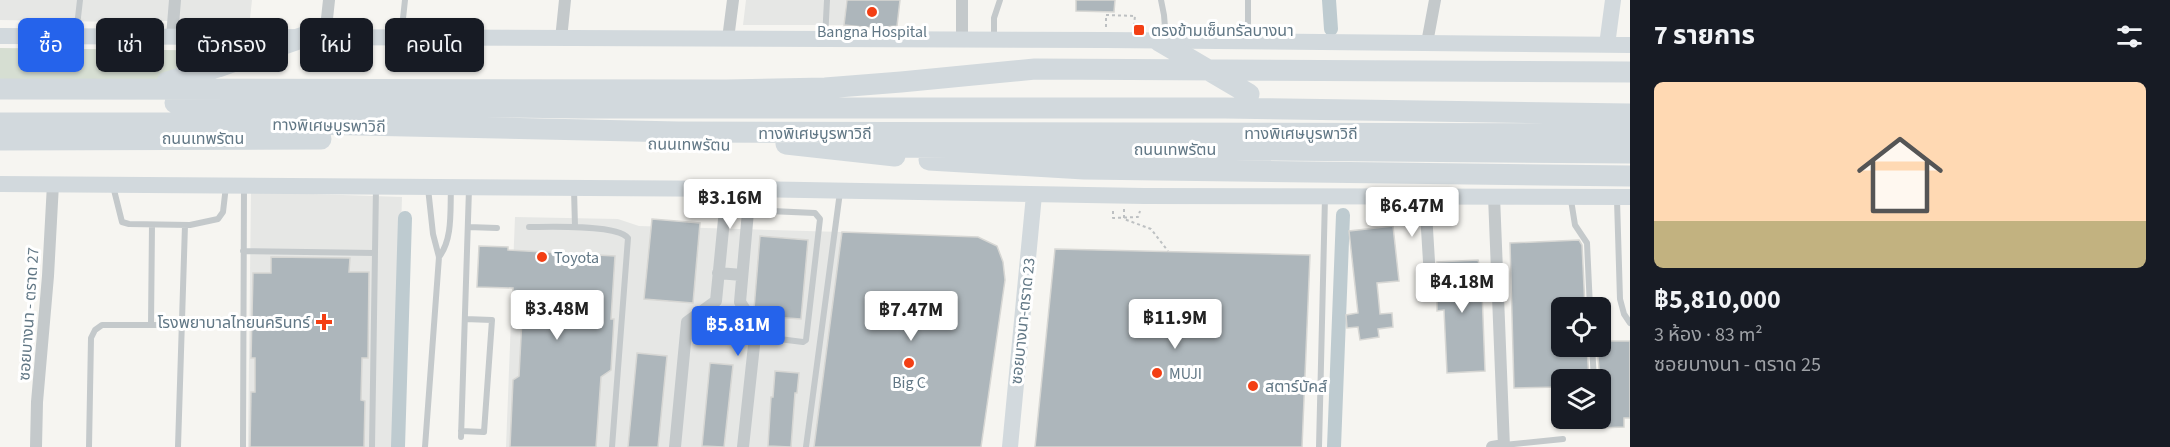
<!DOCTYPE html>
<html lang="th">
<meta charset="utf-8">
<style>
:root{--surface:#171b24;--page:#20242c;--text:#f1f3f6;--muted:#9ea1a6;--accent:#2563eb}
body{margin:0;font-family:"Source Sans 3","Noto Sans Thai",sans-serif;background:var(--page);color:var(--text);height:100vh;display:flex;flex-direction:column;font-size:22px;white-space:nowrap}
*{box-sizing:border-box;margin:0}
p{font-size:20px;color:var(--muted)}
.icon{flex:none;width:33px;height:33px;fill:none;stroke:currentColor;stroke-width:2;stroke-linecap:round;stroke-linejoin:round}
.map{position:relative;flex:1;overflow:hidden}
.details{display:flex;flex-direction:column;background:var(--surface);width:540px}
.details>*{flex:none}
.top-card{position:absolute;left:18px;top:18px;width:570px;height:54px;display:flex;gap:12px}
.controls{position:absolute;left:1551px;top:297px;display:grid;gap:12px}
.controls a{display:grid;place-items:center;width:60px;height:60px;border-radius:9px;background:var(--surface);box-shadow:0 2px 4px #0004;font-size:30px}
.price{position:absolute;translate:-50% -51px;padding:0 14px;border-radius:6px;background:#fff;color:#222;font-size:20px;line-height:39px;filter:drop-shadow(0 2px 3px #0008)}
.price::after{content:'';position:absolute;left:50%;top:36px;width:18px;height:14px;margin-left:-9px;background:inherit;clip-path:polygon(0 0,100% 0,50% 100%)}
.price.selected{background:var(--accent);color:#fff}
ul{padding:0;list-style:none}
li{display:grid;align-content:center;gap:12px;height:318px;padding:0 24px}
li span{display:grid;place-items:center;height:186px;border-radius:9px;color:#555}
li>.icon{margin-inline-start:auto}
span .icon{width:108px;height:108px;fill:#fffc;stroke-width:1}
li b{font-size:26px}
h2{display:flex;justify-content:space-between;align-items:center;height:72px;padding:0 24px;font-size:26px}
.tag{padding:0 21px;border-radius:9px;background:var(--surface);box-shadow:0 2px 4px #0004;font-size:21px;line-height:54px}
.tag.selected{background:var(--accent);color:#fff}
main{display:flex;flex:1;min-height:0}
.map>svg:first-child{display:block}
.built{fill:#e6e7e5}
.green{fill:#d6ded2}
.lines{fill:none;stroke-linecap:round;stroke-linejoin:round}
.canal{stroke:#becbd0;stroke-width:14}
.building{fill:#adb6bb;stroke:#d7d7d4;stroke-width:1.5}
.path{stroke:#bdc0c2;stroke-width:2;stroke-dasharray:3 3;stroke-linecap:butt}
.lane{stroke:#c4c9cb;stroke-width:6}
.street{stroke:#c4c9cb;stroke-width:12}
.secondary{stroke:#d2d9dd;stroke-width:16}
.highway{stroke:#d2d9dd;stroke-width:21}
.poi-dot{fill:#f33f14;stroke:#fff;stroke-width:2}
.labels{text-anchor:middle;stroke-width:6;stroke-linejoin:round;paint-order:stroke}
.poi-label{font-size:16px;fill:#617785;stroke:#fff;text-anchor:start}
.street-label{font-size:16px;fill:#617785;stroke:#fff}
</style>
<main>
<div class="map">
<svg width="1630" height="447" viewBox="0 0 1630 447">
<rect width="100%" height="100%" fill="#f6f5f1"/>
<path class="built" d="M0 0H252L250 19 120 22 0 20Z
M746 0H846L844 25H743Z
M251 192 402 197 394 447H248Z
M515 217 618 219 639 226 842 232 814 447H506Z"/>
<path class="green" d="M0 48 245 51 149 83 0 82Z"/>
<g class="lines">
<path class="canal" d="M1329 0 1331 29
M398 447 405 218
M1334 447 1343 215"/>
</g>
<path class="building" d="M847 0H900L897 26 872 28 844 25Z
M1076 0H1115L1114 12 1076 11Z
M652 219 700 223 693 303 644 299Z
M1393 226 1399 281 1377 283 1380 314 1392 313 1393 327 1378 329 1379 337 1360 340 1358 327 1347 328 1346 315 1358 313 1349 231Z
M842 232 978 237 997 246 1003 262 1005 280 981 447H814Z
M760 236 808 240 801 319 759 316 754 309Z
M1579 240 1582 245 1585 308H1562V346H1587L1589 380H1562V387L1514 388 1510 243Z
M479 246 508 247V250L615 256 611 319H614L611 370 601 377 596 447H510L513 380 519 376 523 299 513 298V288L477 287Z
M1055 249 1310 255 1302 447H1035Z
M271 257 350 258 349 272H369L368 358H362L361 400 365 401 364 447H250L251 392H255V358H251L253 273H271Z
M1478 260 1479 264H1481L1485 371 1447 373 1444 310 1437 311V262Z
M1602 341H1630V418H1624V427L1600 428V380L1597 346H1602Z
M637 353 667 356 658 447H628Z
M710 363 733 365 724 447 702 446Z
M775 371 799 373 797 393H795L791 447 768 446 771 397H773Z"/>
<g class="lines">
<path class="path" d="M1106 27V15L1135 16 1134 25
M1124 209V219L1151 229 1168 251
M1113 211V218L1138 217 1140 211"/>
<path class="lane" d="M1161 0 1164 15 1166 40
M76 35 80 0
M401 37 405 0
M825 39 827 0
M994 40V18L1000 0
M1248 41V0
M113 186 122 222 129 224 190 225 218 219 223 212 226 186
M574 189 575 227
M1571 200 1575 225 1587 243 1590 308
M1617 200 1620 299 1624 314 1630 323
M748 210 815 213 820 219 806 340 803 342 755 336
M468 227 497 228
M529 227C548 227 617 224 628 238L612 447
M243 251 375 253
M439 257C453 239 450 210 451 188
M151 325 152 225
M1592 346 1594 380
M461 431 484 432 492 320 465 319
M461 437 469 189
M1504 445 1563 439
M89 447 91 338 95 330 102 325H181
M178 447 185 225
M243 447 244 187
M372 447 376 187
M425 447 439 257 433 234 428 188
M806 447 840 192
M1319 447 1325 197"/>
<path class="street" d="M962 0V40
M172 37 175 0
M325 37 329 0
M561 39 565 0
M728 39 733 0
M1427 43 1435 0
M1425 196 1430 278
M1494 196 1504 447
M718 273 742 275
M36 447 37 402 48 276 53 184
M675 447 687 322 716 301 727 189
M743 447 756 327 740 302 750 189
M1492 447 1504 445"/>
<path class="secondary" d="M0 36 1106 40 1630 45
M1607 45 1613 0
M0 184 750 189 1144 196 1630 197
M1010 447 1034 195"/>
<path class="highway" d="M1159 41 1249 94
M167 82 218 67 304 37
M0 89 726 90 825 88 901 82 1035 69 1630 72
M175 103 582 108H1225L1630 114
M0 123H267L678 132 1630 134
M0 140 321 139
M786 144 895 156
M881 147 1630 153
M929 160 1084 169 1630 176"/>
</g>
<g class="poi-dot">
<circle cx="872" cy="12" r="6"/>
<rect x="1133" y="24" width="12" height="12" rx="3"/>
<circle cx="542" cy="257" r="6"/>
<path d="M321 313h6v6h6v6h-6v6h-6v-6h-6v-6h6z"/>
<circle cx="909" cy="363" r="6"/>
<circle cx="1157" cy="373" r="6"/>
<circle cx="1253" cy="386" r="6"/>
</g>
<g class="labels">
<g class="poi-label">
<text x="1151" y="36">ตรงข้ามเซ็นทรัลบางนา</text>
<text x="872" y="37" text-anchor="middle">Bangna Hospital</text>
<text x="554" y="263">Toyota</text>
<text x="310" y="328" text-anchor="end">โรงพยาบาลไทยนครินทร์</text>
<text x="1169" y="379">MUJI</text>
<text x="909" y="388" text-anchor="middle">Big C</text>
<text x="1265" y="392">สตาร์บัคส์</text>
</g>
<g class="street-label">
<text transform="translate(329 125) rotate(1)" y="6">ทางพิเศษบูรพาวิถี</text>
<text x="815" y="139">ทางพิเศษบูรพาวิถี</text>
<text x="1301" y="139">ทางพิเศษบูรพาวิถี</text>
<text x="203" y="144">ถนนเทพรัตน</text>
<text transform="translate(689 144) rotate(1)" y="6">ถนนเทพรัตน</text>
<text x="1175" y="155">ถนนเทพรัตน</text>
<text transform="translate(28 314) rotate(-86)" y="6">ซอยบางนา - ตราด 27</text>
<text transform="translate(1022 321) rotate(-84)" y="6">ซอยบางนา-ตราด 23</text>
</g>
</g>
</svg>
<div class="controls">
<a><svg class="icon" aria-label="locate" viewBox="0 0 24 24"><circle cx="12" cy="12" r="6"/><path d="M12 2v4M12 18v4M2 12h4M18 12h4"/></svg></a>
<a><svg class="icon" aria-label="layers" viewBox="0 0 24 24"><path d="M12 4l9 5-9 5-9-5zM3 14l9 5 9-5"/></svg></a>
</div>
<b class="price" style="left:730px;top:230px">฿3.16M</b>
<b class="price" style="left:1412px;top:238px">฿6.47M</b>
<b class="price" style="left:1462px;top:314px">฿4.18M</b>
<b class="price" style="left:557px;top:341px">฿3.48M</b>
<b class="price" style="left:911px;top:342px">฿7.47M</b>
<b class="price" style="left:1175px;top:350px">฿11.9M</b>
<b class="price selected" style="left:738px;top:357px">฿5.81M</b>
<div class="top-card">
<a class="tag selected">ซื้อ</a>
<a class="tag">เช่า</a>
<a class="tag">ตัวกรอง</a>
<a class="tag">ใหม่</a>
<a class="tag">คอนโด</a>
</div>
</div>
<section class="details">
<h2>7 รายการ<svg class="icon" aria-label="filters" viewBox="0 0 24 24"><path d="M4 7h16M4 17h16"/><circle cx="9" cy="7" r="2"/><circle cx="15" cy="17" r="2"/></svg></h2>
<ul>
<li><span style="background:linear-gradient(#ffd9b3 75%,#c2b280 0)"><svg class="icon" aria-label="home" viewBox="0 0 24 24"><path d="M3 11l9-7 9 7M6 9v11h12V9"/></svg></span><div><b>฿5,810,000</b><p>3 ห้อง · 83 m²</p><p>ซอยบางนา - ตราด 25</p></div></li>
</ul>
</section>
</main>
